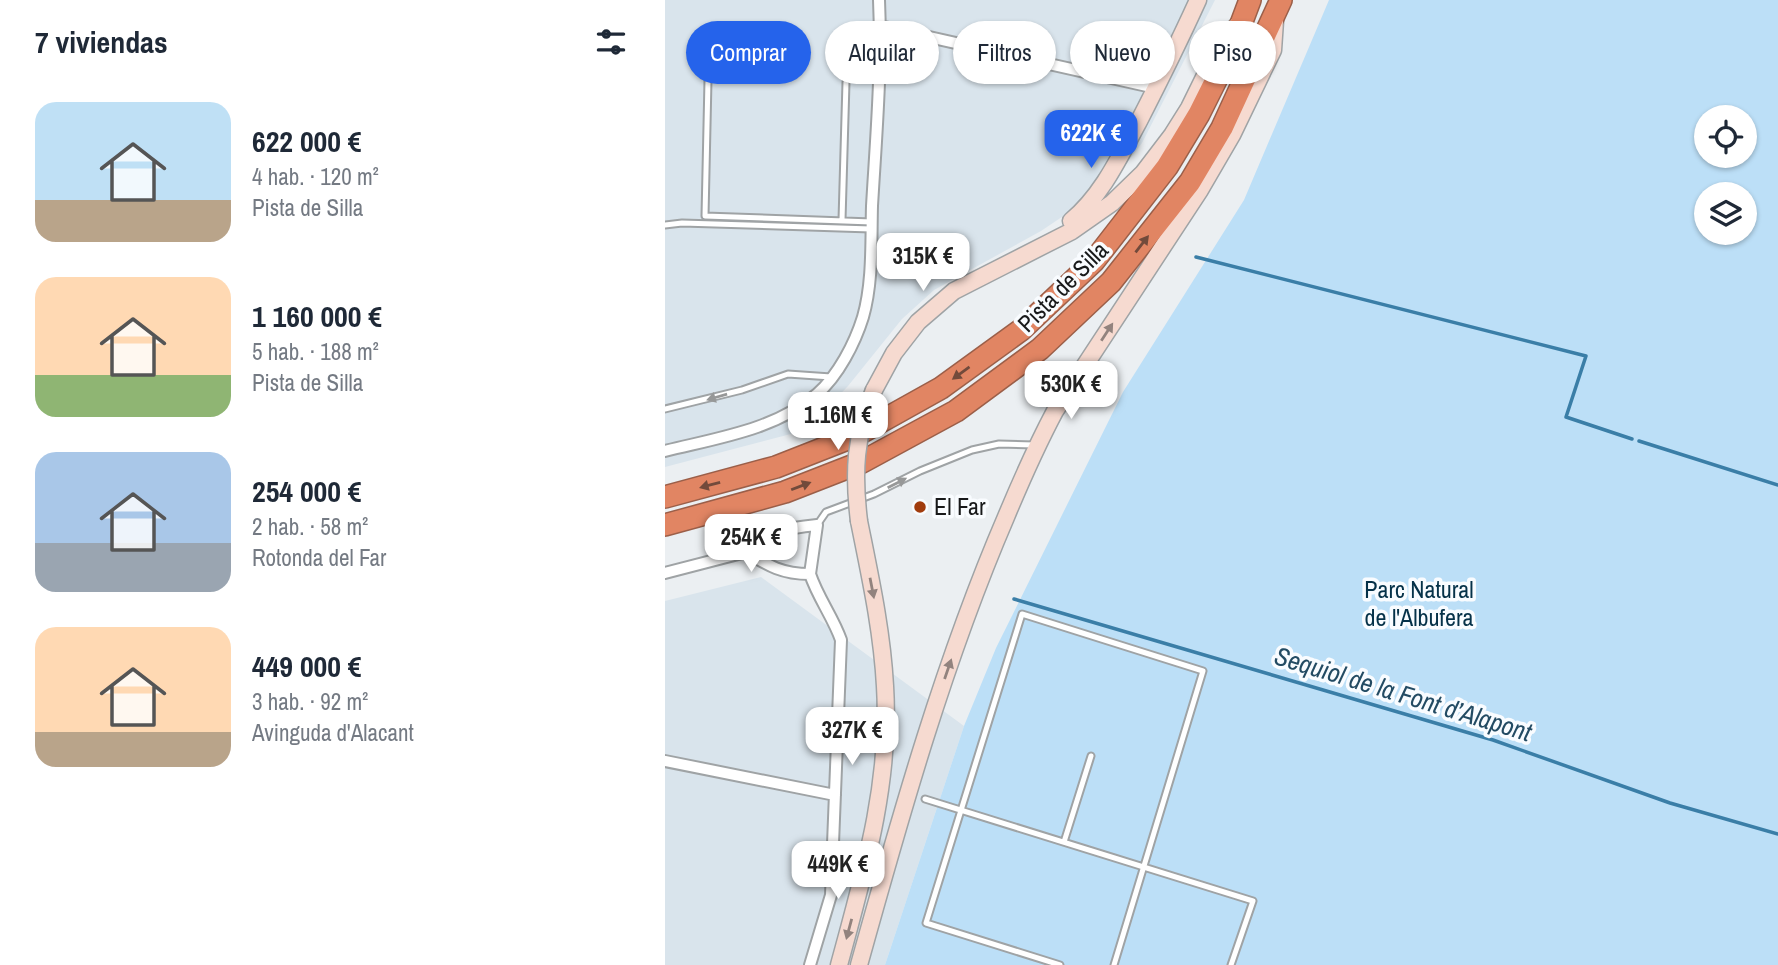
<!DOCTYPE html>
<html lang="es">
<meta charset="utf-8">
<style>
:root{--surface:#fff;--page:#f6f6f7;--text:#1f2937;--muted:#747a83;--accent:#2563eb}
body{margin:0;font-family:"Archivo Narrow",sans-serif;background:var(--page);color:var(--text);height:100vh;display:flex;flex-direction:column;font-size:26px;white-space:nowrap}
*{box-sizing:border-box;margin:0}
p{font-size:23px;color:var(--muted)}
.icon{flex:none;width:38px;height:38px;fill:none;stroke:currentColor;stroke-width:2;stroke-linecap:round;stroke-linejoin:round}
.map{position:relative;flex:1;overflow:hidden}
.sheet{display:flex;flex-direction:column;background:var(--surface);width:665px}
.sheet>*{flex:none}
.guide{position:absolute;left:21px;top:21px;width:665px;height:63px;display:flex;gap:14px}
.buttons{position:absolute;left:1029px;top:105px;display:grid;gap:14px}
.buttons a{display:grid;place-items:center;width:63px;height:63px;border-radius:50%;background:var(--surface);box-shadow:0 2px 5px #0004;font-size:35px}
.price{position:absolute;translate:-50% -60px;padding:0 16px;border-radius:14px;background:#fff;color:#222;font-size:23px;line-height:46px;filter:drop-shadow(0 2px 4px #0008)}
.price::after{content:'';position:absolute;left:50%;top:42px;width:21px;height:16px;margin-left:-10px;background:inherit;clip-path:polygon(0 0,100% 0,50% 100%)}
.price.on{background:var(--accent);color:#fff}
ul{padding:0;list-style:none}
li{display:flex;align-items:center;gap:21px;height:175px;padding:0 35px}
li span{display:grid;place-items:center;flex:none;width:196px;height:140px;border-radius:21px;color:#555}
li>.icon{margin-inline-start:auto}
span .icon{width:84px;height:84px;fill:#fffc;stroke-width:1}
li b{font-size:30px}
h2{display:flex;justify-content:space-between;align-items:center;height:84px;padding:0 35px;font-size:30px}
.chip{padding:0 24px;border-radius:32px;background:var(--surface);box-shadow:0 2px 5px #0004;font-size:24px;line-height:63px}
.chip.on{background:var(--accent);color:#fff}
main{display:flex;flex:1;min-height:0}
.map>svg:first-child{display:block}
.built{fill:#d9e4ec}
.green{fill:#bcdff7;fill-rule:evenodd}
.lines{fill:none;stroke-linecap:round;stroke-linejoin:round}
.stream{stroke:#3a7ea7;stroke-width:3.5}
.lane-casing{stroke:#9fa3a5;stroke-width:9}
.street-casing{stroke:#9fa3a5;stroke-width:14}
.secondary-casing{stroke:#9fa3a5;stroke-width:19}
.highway-casing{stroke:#9b5f49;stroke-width:24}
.lane{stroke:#fff;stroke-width:5}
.street{stroke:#fff;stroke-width:10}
.secondary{stroke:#f6dad0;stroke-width:16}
.highway{stroke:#e18563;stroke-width:21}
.secondary-bridge-casing{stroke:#9fa3a5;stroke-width:19;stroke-linecap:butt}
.secondary-bridge{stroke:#f6dad0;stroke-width:16}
.oneway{fill:#724a3b}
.oneway2{fill:#92837e}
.oneway3{fill:#979898}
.poi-dot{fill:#a13c0d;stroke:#f9fcff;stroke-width:2.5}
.labels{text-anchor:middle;stroke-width:7;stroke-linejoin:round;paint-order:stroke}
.street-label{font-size:24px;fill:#18191a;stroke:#f9fcff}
.poi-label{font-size:24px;fill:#18191a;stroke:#f9fcff;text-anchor:start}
.park-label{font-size:24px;fill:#063249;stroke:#f9fcff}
.water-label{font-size:26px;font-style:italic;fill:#234b63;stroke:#f9fcff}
</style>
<main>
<section class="sheet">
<h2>7 viviendas<svg class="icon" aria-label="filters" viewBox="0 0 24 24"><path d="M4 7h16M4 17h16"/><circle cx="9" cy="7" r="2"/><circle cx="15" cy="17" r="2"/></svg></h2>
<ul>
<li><span style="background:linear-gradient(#bfe0f5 70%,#b9a48a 0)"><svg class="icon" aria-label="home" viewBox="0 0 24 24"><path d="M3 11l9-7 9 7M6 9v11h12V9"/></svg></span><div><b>622 000 €</b><p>4 hab. · 120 m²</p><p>Pista de Silla</p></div></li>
<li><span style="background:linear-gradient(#ffd9b3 70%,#8fb573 0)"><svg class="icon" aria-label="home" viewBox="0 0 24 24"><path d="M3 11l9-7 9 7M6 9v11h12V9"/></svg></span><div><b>1 160 000 €</b><p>5 hab. · 188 m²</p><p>Pista de Silla</p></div></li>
<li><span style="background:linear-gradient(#a9c7e8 65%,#9aa5b1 0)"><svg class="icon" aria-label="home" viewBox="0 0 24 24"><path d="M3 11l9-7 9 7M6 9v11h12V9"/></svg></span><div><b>254 000 €</b><p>2 hab. · 58 m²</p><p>Rotonda del Far</p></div></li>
<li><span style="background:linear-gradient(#ffd9b3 75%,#b9a48a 0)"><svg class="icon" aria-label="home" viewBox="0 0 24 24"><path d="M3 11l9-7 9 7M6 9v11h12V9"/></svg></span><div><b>449 000 €</b><p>3 hab. · 92 m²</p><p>Avinguda d'Alacant</p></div></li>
</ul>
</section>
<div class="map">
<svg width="1113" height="965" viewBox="0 0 1113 965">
<rect width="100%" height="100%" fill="#ebeff2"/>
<path class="built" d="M0 0H550L477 143 446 184 376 231 269 290 237 319 183 386 141 430 0 467Z
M96 577 299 726 220 965H0V601Z"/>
<path class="green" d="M664 0H1113V965H220L299 726 331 648 458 392 579 200ZM1041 117H1080V156H1041ZM1041 194H1080V233H1041Z"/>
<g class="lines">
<path class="stream" d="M531 257 921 356 901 417 967 439
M974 441 1113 485
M349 599 828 740 1005 803 1113 834"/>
<g class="lane-casing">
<path id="lane" d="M43 80 40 216 207 222
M177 220 181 82
M0 225 17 223 206 229
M0 409 77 390 123 374 166 377
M152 525 161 512 209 494 255 471 307 450 334 444 369 445
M260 799 588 901 566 965
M399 842 426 756
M395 965 261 923 357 614 538 671 449 965"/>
</g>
<g class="street-casing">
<path id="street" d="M215 26 491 88
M0 451C52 438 110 430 152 394 173 376 190 343 198 317 208 282 206 242 207 206 211 138 217 69 214 0
M152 525 145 574C117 574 104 566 81 552 103 531 122 528 152 525Z
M0 573 81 552
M0 761 170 795
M145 965 166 895 176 640C168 617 153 598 145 574"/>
</g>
<g class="secondary-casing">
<path id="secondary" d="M406 221C437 195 454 158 473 123 494 82 514 42 533 0
M209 390 229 353 253 322 289 291 407 231 447 203 478 173 507 135 524 108 556 43 574 23
M174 965C199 873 226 782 220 686 217 630 205 576 194 521
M194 965C236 814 279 661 341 517 356 481 372 445 390 411L535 190 567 135 608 50 610 21"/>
</g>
<g class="highway-casing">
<path id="highway" d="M0 497 111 467 190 436 276 388 356 330 429 261 502 167 534 114 567 48 585 0
M0 525 120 492 197 462 291 411 375 349 446 282 525 182 557 128 616 0"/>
</g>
<use href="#lane" class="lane"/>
<use href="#street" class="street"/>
<use href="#secondary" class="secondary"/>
<use href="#highway" class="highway"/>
<g class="secondary-bridge-casing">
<path id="secondary-bridge" d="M194 521C188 472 190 436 209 390"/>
</g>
<use href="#secondary-bridge" class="secondary-bridge"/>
</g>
<defs><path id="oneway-solid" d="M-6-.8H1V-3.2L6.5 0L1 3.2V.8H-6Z" transform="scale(1.75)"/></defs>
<g class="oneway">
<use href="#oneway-solid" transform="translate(477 244) rotate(-52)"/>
<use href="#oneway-solid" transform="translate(296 373) rotate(144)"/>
<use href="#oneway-solid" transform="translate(45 485) rotate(165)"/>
<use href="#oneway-solid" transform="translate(136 486) rotate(-21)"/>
</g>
<g class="oneway2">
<use href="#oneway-solid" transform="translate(442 332) rotate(-57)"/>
<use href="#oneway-solid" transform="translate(207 588) rotate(79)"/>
<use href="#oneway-solid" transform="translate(283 669) rotate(-71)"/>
<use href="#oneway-solid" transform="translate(184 929) rotate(105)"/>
</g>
<g class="oneway3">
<use href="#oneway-solid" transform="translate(52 397) rotate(164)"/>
<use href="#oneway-solid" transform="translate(232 483) rotate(-27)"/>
</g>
<circle class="poi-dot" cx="255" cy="507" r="7"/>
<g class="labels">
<g class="street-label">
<text transform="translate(398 287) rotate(-45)" y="8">Pista de Silla</text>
</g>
<g class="poi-label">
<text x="269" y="515">El Far</text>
</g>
<g class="park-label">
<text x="754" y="598">Parc Natural<tspan x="754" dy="28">de l'Albufera</tspan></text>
</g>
<g class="water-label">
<text transform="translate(738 694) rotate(17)" y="9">Sequiol de la Font d’Alapont</text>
</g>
</g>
</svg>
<div class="buttons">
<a><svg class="icon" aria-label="locate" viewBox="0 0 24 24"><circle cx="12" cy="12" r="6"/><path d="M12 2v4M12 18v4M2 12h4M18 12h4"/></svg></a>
<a><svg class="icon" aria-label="layers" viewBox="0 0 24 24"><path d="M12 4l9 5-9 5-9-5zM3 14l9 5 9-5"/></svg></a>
</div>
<b class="price on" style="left:426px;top:170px">622K €</b>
<b class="price" style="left:258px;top:293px">315K €</b>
<b class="price" style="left:406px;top:421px">530K €</b>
<b class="price" style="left:173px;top:452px">1.16M €</b>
<b class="price" style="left:86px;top:574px">254K €</b>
<b class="price" style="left:187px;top:767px">327K €</b>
<b class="price" style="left:173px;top:901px">449K €</b>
<div class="guide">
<a class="chip on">Comprar</a>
<a class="chip">Alquilar</a>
<a class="chip">Filtros</a>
<a class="chip">Nuevo</a>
<a class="chip">Piso</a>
</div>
</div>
</main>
